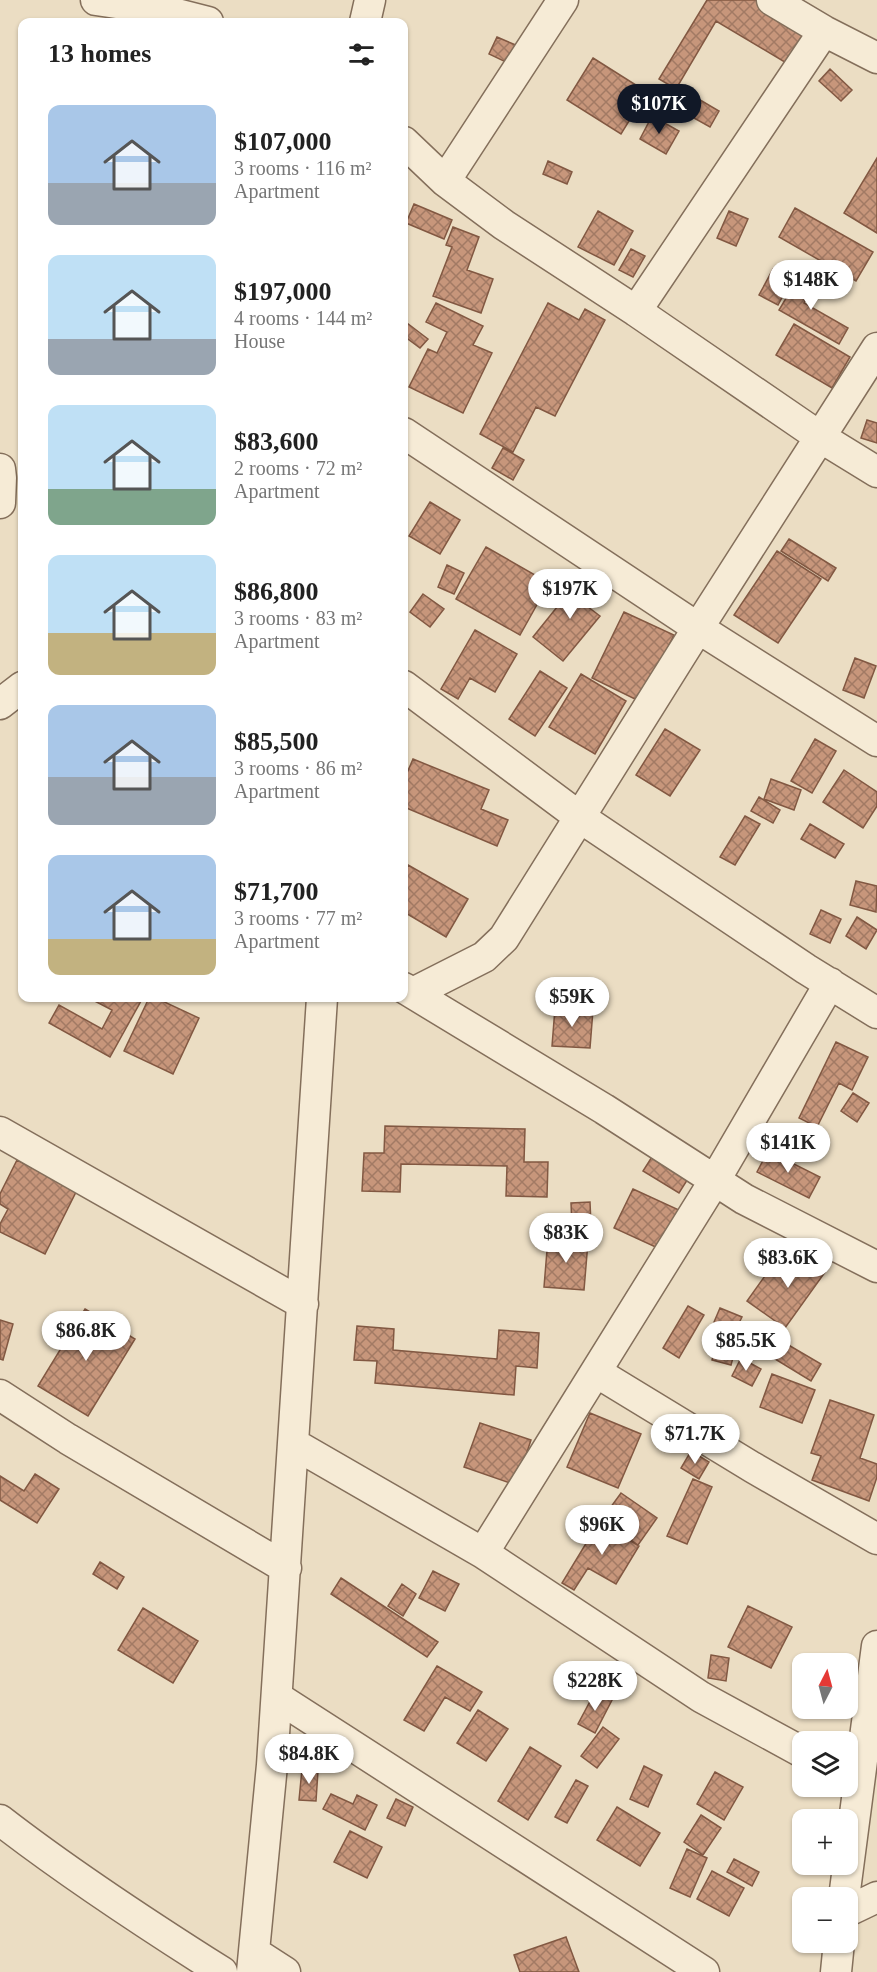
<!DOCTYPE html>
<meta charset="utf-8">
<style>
:root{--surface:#fff;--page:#f6f6f6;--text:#222;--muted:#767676;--accent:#111827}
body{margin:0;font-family:Georgia,serif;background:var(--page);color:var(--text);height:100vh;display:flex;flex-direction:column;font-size:22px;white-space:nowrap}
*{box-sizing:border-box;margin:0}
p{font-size:20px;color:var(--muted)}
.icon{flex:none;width:33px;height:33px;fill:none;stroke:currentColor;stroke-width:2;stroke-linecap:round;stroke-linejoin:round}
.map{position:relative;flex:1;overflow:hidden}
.side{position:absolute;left:18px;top:18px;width:390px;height:984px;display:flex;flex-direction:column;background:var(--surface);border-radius:12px;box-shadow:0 2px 4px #0004}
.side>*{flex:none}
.needle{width:39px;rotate:6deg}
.fabs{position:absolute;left:792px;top:1653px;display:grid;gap:12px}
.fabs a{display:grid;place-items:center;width:66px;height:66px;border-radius:12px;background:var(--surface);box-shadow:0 2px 4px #0004;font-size:30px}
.price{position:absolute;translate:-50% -51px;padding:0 14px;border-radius:21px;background:#fff;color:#222;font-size:20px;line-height:39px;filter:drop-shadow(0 2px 3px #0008)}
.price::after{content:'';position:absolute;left:50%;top:36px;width:18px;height:14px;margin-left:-9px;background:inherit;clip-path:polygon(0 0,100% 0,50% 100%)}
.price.current{background:var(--accent);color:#fff}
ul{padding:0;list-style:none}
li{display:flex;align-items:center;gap:18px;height:150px;padding:0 30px}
li span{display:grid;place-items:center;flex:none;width:168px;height:120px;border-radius:12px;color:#555}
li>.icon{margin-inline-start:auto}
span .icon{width:72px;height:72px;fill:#fffc;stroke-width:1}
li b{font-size:26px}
h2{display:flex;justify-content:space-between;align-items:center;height:72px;padding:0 30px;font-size:26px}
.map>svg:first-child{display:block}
.building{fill:url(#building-cross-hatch);stroke:#825842;stroke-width:1.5}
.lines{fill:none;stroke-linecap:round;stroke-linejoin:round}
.minor-casing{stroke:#846f5b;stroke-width:33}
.minor{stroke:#f6ebd6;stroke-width:30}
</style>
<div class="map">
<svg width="877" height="1972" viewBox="0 0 877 1972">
<defs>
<pattern id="building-cross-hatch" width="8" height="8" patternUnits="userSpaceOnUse" patternTransform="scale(1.5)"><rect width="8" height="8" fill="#c7967b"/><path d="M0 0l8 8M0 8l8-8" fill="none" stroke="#a27a64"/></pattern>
</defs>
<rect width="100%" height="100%" fill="#ebddc3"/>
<path class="building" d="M707 0H760L809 29 788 64 716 21 676 89 659 79Z
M497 37 518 46 510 64 489 54Z
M593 58 647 92 621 134 567 100Z
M830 69 852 90 841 101 819 81Z
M695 97 719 111 710 127 685 113Z
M652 116 679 131 666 154 640 139Z
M877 158V233L844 213Z
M548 161 572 172 567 184 543 174Z
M414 204 452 220 444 239 406 223Z
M795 208 873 252 856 281 779 237Z
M598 211 633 231 614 265 578 247Z
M729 211 748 219 736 246 717 238Z
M453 227 479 237 467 270 493 279 481 313 433 296 452 247 446 245Z
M631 249 645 256 633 277 619 270Z
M773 269 792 279 778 305 759 295Z
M801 273 816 282 804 303 848 328 839 344 779 310Z
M436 303 483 326 473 345 492 353 463 413 409 387 428 349 437 353 447 332 426 322Z
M548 303 579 320 585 309 605 320 555 416 536 407 513 452 480 434Z
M407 323 428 339 420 348 404 336V328Z
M794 324 850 357 832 388 776 355Z
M867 420 877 423V443L861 438Z
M503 448 524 460 513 480 492 468Z
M430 502 460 520 440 554 409 536Z
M789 539 836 568 828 581 781 551Z
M486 547 549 583 520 635 456 599Z
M777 551 821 579 778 643 734 615Z
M447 565 464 573 454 594 438 587Z
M586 571 600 582 583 603 600 616 563 661 533 637Z
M423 594 444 609 430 627 410 612Z
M624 612 674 635 641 702 592 678Z
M475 630 517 654 495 692 470 678 458 699 441 689Z
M855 658 876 666 864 698 843 690Z
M540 671 567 688 535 736 509 719Z
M581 674 626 701 595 754 549 727Z
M665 729 700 750 670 796 636 775Z
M815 739 836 751 812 793 791 781Z
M413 759 489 790 481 809 508 820 497 846 404 807V780Z
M844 770 877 792V806L863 828 823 802Z
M771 779 801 790 794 810 764 799Z
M759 797 780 810 773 823 751 811Z
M745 816 760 824 735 865 720 857Z
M810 824 844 844 835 858 801 839Z
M408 865 468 899 446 937 404 912V873Z
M856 881 877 886 876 912 850 905Z
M821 910 841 919 830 943 810 934Z
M857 917 877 930 866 949 846 936Z
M89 998H134L141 1001 110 1057 49 1023 59 1005 102 1029 112 1010Z
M149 998H156L199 1018 173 1074 124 1051Z
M555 1008 593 1010 590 1048 552 1046Z
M836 1042 868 1057 852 1090 839 1083 817 1127 799 1118Z
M853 1093 869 1103 857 1122 841 1111Z
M385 1126 525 1129 524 1162H548L547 1197 506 1196 507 1166 401 1164 400 1192 362 1191 364 1153H384Z
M768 1151 820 1177 809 1198 757 1172Z
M655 1152 691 1174 679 1193 643 1171Z
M17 1160 77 1190 45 1254 0 1232V1224L8 1209 0 1204V1194Z
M633 1189 679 1210 660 1249 614 1228Z
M590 1202 591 1225 572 1227 571 1203Z
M548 1238 588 1242 584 1290 544 1287Z
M803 1250 828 1268 785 1328 747 1301 772 1266 785 1275Z
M688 1306 704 1315 679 1358 663 1348Z
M720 1308 742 1317 735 1331 714 1322Z
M85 1309 135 1339 88 1416 38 1386Z
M0 1320 13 1324 3 1360 0 1359Z
M357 1326 394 1329 393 1350 497 1359 499 1330 539 1333 537 1368 516 1366 514 1395 375 1383 377 1361 354 1360Z
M719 1334 738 1339 731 1365 712 1360Z
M785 1343 821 1364 811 1381 775 1359Z
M741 1358 761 1369 752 1386 732 1376Z
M772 1374 815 1390 802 1423 760 1407Z
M830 1400 874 1415 860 1458 877 1464V1477L869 1501 812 1480 821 1456 811 1453Z
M590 1413 641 1434 618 1488 567 1467Z
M480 1423 531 1440 516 1485 464 1467Z
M691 1451 709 1462 699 1479 681 1468Z
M35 1474 59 1489 37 1523 0 1500V1476L24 1491Z
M693 1479 712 1487 687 1544 667 1536Z
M621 1493 657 1518 638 1545 602 1519Z
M599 1522 639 1546 616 1584 588 1568 574 1590 562 1583Z
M100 1562 124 1577 117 1589 93 1574Z
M433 1571 459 1584 445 1611 419 1598Z
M341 1578 438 1642 427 1657 331 1594Z
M402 1584 416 1594 403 1616 388 1606Z
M748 1606 792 1627 771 1668 728 1647Z
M143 1608 198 1641 173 1683 118 1650Z
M711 1655 729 1658 726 1681 708 1678Z
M437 1666 482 1692 470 1711 445 1697 424 1731 404 1720Z
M595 1692 612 1700 595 1733 578 1724Z
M478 1710 508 1729 486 1761 457 1743Z
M603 1727 619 1739 597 1768 581 1756Z
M290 1743 324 1747 321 1769 287 1765Z
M530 1747 561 1766 528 1820 498 1801Z
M644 1766 662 1775 648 1807 630 1799Z
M302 1769 318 1771 316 1801 299 1800Z
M715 1772 743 1787 724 1820 697 1804Z
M576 1780 588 1786 567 1823 555 1817Z
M331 1794 353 1804 357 1795 377 1805 365 1830 323 1809Z
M396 1799 413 1807 405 1826 387 1818Z
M617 1807 660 1833 640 1866 597 1840Z
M701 1815 721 1828 703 1855 684 1842Z
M350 1831 382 1847 367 1878 334 1862Z
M687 1849 707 1858 690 1897 670 1888Z
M734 1859 759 1872 752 1886 727 1872Z
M712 1871 744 1888 729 1916 697 1899Z
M566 1937 579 1972H520L514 1955Z"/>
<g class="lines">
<g class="minor-casing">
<path id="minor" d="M96 0 157 9 208 22
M772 0 824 31 877 58
M365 22 370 0
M404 142 445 181 504 225 636 311 820 437 877 472
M445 181 563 0
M636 311 824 31
M404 433 698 628 877 741
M0 469 1 478 0 503
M404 686 581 818 806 969 877 1013
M0 704 22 687
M404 988 604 1109 744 1199 877 1267
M413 993 484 957 504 938 698 628 877 348
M0 1132 303 1304
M596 1372 752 1467 877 1539
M0 1395 68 1439 286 1568
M294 1444 483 1553 701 1697 802 1752
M483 1553 715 1180 830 983
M277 1697 704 1972
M0 1820C71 1875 146 1924 222 1972
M844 1898 877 1646
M848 1911 877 1897
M254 1952 285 1972
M252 1972 272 1765 322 998
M836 1972 839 1942"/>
</g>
<use href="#minor" class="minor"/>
</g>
</svg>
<div class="fabs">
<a><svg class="needle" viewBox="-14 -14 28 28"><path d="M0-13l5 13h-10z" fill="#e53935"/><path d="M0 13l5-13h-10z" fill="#767676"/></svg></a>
<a><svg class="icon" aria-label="layers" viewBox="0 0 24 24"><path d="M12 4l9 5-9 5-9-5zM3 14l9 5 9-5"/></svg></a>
<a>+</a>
<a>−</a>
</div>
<b class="price current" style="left:659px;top:135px">$107K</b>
<b class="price" style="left:811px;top:311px">$148K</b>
<b class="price" style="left:570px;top:620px">$197K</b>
<b class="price" style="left:572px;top:1028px">$59K</b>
<b class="price" style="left:788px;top:1174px">$141K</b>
<b class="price" style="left:566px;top:1264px">$83K</b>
<b class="price" style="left:788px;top:1289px">$83.6K</b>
<b class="price" style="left:86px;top:1362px">$86.8K</b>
<b class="price" style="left:746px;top:1372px">$85.5K</b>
<b class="price" style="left:695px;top:1465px">$71.7K</b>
<b class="price" style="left:602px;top:1556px">$96K</b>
<b class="price" style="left:595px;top:1712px">$228K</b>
<b class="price" style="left:309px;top:1785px">$84.8K</b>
<section class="side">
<h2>13 homes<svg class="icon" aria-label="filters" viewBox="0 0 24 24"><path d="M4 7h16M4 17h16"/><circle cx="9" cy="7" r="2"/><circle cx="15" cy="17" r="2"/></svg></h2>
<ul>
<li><span style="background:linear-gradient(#a9c7e8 65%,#9aa5b1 0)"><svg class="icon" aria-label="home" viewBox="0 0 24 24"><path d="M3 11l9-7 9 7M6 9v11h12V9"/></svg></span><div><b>$107,000</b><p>3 rooms · 116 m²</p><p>Apartment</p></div></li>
<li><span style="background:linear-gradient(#bfe0f5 70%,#9aa5b1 0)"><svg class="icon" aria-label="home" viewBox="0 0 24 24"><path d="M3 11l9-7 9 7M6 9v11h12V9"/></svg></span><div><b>$197,000</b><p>4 rooms · 144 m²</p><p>House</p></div></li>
<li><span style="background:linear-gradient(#bfe0f5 70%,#7fa58c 0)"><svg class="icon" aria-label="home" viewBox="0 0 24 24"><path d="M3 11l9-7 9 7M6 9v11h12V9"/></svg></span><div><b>$83,600</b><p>2 rooms · 72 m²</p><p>Apartment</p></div></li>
<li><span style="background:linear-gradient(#bfe0f5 65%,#c2b280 0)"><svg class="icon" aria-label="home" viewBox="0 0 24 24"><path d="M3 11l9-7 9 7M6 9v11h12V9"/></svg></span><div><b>$86,800</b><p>3 rooms · 83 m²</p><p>Apartment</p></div></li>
<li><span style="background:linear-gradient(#a9c7e8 60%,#9aa5b1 0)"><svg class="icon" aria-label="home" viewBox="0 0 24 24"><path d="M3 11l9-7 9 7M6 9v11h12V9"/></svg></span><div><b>$85,500</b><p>3 rooms · 86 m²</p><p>Apartment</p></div></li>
<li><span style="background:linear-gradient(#a9c7e8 70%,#c2b280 0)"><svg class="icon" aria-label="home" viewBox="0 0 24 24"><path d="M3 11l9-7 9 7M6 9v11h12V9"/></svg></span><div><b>$71,700</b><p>3 rooms · 77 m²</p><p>Apartment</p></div></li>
</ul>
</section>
</div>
